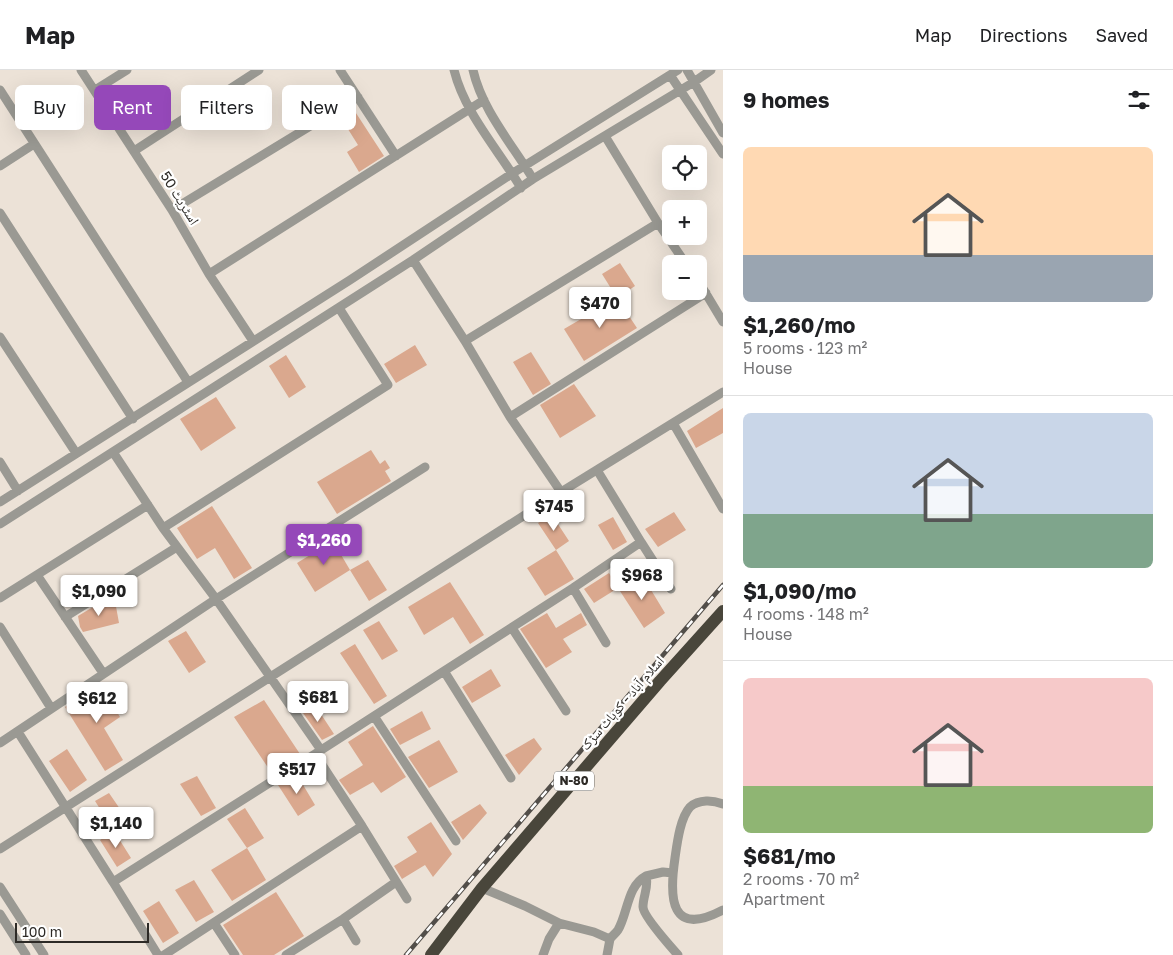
<!DOCTYPE html>
<meta charset="utf-8">
<style>
:root{--surface:#fff;--page:#f2f2f2;--text:#202124;--muted:#757577;--line:#e0e0e0;--accent:#9548b9}
body{margin:0;font-family:"Golos Text","Noto Naskh Arabic",sans-serif;background:var(--page);color:var(--text);height:100vh;display:flex;flex-direction:column;font-size:19px;white-space:nowrap}
*{box-sizing:border-box;margin:0}
p{font-size:16px;color:var(--muted)}
.icon{flex:none;width:28px;height:28px;fill:none;stroke:currentColor;stroke-width:2;stroke-linecap:round;stroke-linejoin:round}
.map{position:relative;flex:1;overflow:hidden}
.panel{display:flex;flex-direction:column;background:var(--surface);width:450px}
.panel>*{flex:none}
.top-card{position:absolute;left:15px;top:15px;width:475px;height:45px;display:flex;gap:10px}
.buttons{position:absolute;left:662px;top:75px;display:grid;gap:10px}
.buttons a{display:grid;place-items:center;width:45px;height:45px;border-radius:8px;background:var(--surface);box-shadow:0 5px 20px #0002;font-size:25px}
.scale{position:absolute;left:15px;bottom:12px;width:134px;box-sizing:border-box;padding-left:5px;border:2px solid #2d2a26;border-top:0;font-size:14px;line-height:18px;white-space:nowrap;color:#2d2a26;-webkit-text-stroke:4px #fff;paint-order:stroke}
.price{position:absolute;translate:-50% -42px;padding:0 11px;border-radius:5px;background:#fff;color:#222;font-size:16px;line-height:32px;filter:drop-shadow(0 1px 2px #0008)}
.price::after{content:'';position:absolute;left:50%;top:30px;width:15px;height:11px;margin-left:-8px;background:inherit;clip-path:polygon(0 0,100% 0,50% 100%)}
.price.current{background:var(--accent);color:#fff}
ul{padding:0;list-style:none}
li{display:grid;align-content:center;gap:10px;height:265px;padding:0 20px}
li+li{border-top:1px solid var(--line)}
li span{display:grid;place-items:center;height:155px;border-radius:8px;color:#555}
li>.icon{margin-inline-start:auto}
span .icon{width:90px;height:90px;fill:#fffc;stroke-width:1}
li b{font-size:21px}
h2{display:flex;justify-content:space-between;align-items:center;height:60px;padding:0 20px;font-size:21px}
.tag{padding:0 18px;border-radius:8px;background:var(--surface);box-shadow:0 5px 20px #0002;font-size:18px;line-height:45px}
.tag.current{background:var(--accent);color:#fff}
header{display:flex;align-items:center;gap:30px;box-sizing:border-box;height:70px;padding:0 25px;background:var(--surface);border-bottom:1px solid var(--line)}
header strong{font-size:24px}
nav{display:flex;gap:28px;margin-inline-start:auto;font-size:18px}
main{display:flex;flex:1;min-height:0}
.map>svg:first-child{display:block}
.building{fill:#daa88e}
.lines{fill:none;stroke-linecap:round;stroke-linejoin:round}
.minor{stroke:#9a9993;stroke-width:9}
.highway{stroke:#49463b;stroke-width:12}
.rail-casing{stroke:#524e49;stroke-width:4.5}
.rail{stroke:#fff;stroke-width:2.5;stroke-dasharray:8;stroke-linecap:butt}
.labels{text-anchor:middle;stroke-width:4.5;stroke-linejoin:round;paint-order:stroke}
.shield{fill:#fff;stroke:#6c6a67;stroke-width:1}
.shield-label{font-size:12px;font-weight:bold;fill:#2d2a26}
.street-label{font-size:14px;fill:#2d2a26;stroke:#fff}
</style>
<header>
<strong>Map</strong>
<nav><a>Map</a><a>Directions</a><a>Saved</a></nav>
</header>
<main>
<div class="map">
<svg width="723" height="885" viewBox="0 0 723 885">
<rect width="100%" height="100%" fill="#ece2d7"/>
<path class="building" d="M354 40 384 86 359 102 347 82 358 75 341 48Z
M620 193 635 216 617 228 602 204Z
M617 228 637 258 584 291 564 259Z
M415 275 427 295 396 313 384 294Z
M531 282 551 314 533 325 513 292Z
M286 285 306 317 289 328 269 296Z
M574 314 596 346 560 368 540 335Z
M216 327 236 358 201 381 180 349Z
M723 338V363L696 378 687 361Z
M371 380 380 394 385 390 390 398 385 401 391 411 337 444 317 412Z
M212 436 252 498 234 509 215 478 197 489 177 458Z
M674 442 686 460 658 477 645 459Z
M552 445 569 471 556 480 538 453Z
M613 447 627 472 613 480 598 455Z
M333 471 350 500 315 522 297 493Z
M556 480 574 509 545 526 527 498Z
M368 490 387 520 369 531 350 500Z
M609 503 618 518 594 533 584 519Z
M642 505 665 543 644 558 618 518Z
M450 512 484 565 470 574 453 547 424 565 408 537Z
M115 531 119 553 83 562 80 557 78 546 93 537Z
M547 543 556 558 581 543 587 555 563 569 572 582 546 598 520 559Z
M379 551 398 581 382 590 363 560Z
M186 561 206 592 189 603 168 571Z
M355 574 387 626 374 634 340 583Z
M491 599 501 616 472 633 462 617Z
M100 614 120 647 104 658 123 690 105 701 65 637Z
M264 630 300 684 271 702 234 647Z
M315 635 334 664 322 670 303 643Z
M422 641 431 659 400 675 390 659Z
M373 656 406 707 381 723 373 712 350 725 339 710 363 695 348 672Z
M534 668 542 679 519 705 505 685Z
M439 670 458 702 429 718 408 687Z
M67 679 87 710 70 722 49 691Z
M296 703 315 735 298 746 278 715Z
M197 706 216 738 201 746 180 714Z
M109 723 129 752 114 761 95 731Z
M480 734 487 743 463 770 451 752Z
M245 738 264 768 247 778 227 749Z
M431 752 452 784 433 807 425 795 402 809 394 796 417 782 407 767Z
M114 761 131 788 117 797 100 770Z
M247 778 266 810 232 831 211 800Z
M194 810 214 842 196 852 175 820Z
M276 822 304 866 274 885H243L223 855Z
M159 831 179 863 163 873 143 841Z"/>
<g class="lines">
<path class="minor" d="M81 0 172 140 209 204 253 271
M340 0 396 86
M454 0C465 44 498 79 521 118
M473 0C482 40 512 74 533 109
M687 0 723 63
M670 5 723 84
M0 20 188 312
M95 20 127 0
M605 66 658 153 686 194
M134 81 259 0
M0 96 34 74
M172 140 358 27
M0 143 133 349
M413 190 465 271 510 347 561 422
M209 204 484 30
M699 212 723 252
M0 267 76 383
M465 271 658 153
M510 347 706 223
M673 353 723 439
M113 382 163 458 216 529 321 680
M0 392 18 421
M0 432 350 210 513 103 678 0
M0 454 413 190 533 109 694 12 711 0
M163 458 388 315 339 238
M641 472 671 519
M37 505 103 603
M573 518 606 573
M0 528 148 435
M65 547 177 477
M0 557 51 638
M512 558 566 641
M444 601 511 708
M374 646 456 771
M18 662 113 812 315 684 362 756 164 885
M0 673 216 529 425 397
M315 684 573 518 641 472 597 400
M723 734C713 730 699 729 690 737 680 748 677 774 675 788 669 828 670 868 723 840
M362 756 407 829
M0 779 561 422 723 322
M646 806 663 802 673 803
M113 812 158 885
M0 817 44 885
M482 818 525 836 559 853 594 862 610 869 607 885
M0 844 26 885
M343 849 356 871
M214 853 235 885
M610 869C612 866 616 863 618 860 628 843 627 816 646 806 649 817 643 826 643 837 643 846 671 877 678 885
M286 885 343 849 396 812
M543 885 549 869 559 853"/>
<path class="highway" d="M431 885 482 818 660 611 723 541"/>
<g class="rail-casing">
<path id="rail" d="M406 885 723 515"/>
</g>
<use href="#rail" class="rail"/>
</g>
<g class="labels">
<rect class="shield" x="554" y="701.5" width="40" height="19" rx="4"/>
<g class="shield-label">
<text x="574" y="715">N-80</text>
</g>
<g class="street-label">
<text transform="translate(180 128) rotate(58)" y="5">اسٹریٹ 50</text>
<text transform="translate(622 633) rotate(-49)" y="5">اسلام آباد - کوہاٹ سڑک</text>
</g>
</g>
</svg>
<div class="buttons">
<a><svg class="icon" aria-label="locate" viewBox="0 0 24 24"><circle cx="12" cy="12" r="6"/><path d="M12 2v4M12 18v4M2 12h4M18 12h4"/></svg></a>
<a>+</a>
<a>−</a>
</div>
<div class="scale">100 m</div>
<b class="price" style="left:600px;top:259px">$470</b>
<b class="price" style="left:554px;top:462px">$745</b>
<b class="price current" style="left:324px;top:496px">$1,260</b>
<b class="price" style="left:642px;top:531px">$968</b>
<b class="price" style="left:99px;top:547px">$1,090</b>
<b class="price" style="left:318px;top:653px">$681</b>
<b class="price" style="left:97px;top:654px">$612</b>
<b class="price" style="left:297px;top:725px">$517</b>
<b class="price" style="left:116px;top:779px">$1,140</b>
<div class="top-card">
<a class="tag">Buy</a>
<a class="tag current">Rent</a>
<a class="tag">Filters</a>
<a class="tag">New</a>
</div>
</div>
<section class="panel">
<h2>9 homes<svg class="icon" aria-label="filters" viewBox="0 0 24 24"><path d="M4 7h16M4 17h16"/><circle cx="9" cy="7" r="2"/><circle cx="15" cy="17" r="2"/></svg></h2>
<ul>
<li><span style="background:linear-gradient(#ffd9b3 70%,#9aa5b1 0)"><svg class="icon" aria-label="home" viewBox="0 0 24 24"><path d="M3 11l9-7 9 7M6 9v11h12V9"/></svg></span><div><b>$1,260/mo</b><p>5 rooms · 123 m²</p><p>House</p></div></li>
<li><span style="background:linear-gradient(#c9d6e8 65%,#7fa58c 0)"><svg class="icon" aria-label="home" viewBox="0 0 24 24"><path d="M3 11l9-7 9 7M6 9v11h12V9"/></svg></span><div><b>$1,090/mo</b><p>4 rooms · 148 m²</p><p>House</p></div></li>
<li><span style="background:linear-gradient(#f6c9c9 70%,#8fb573 0)"><svg class="icon" aria-label="home" viewBox="0 0 24 24"><path d="M3 11l9-7 9 7M6 9v11h12V9"/></svg></span><div><b>$681/mo</b><p>2 rooms · 70 m²</p><p>Apartment</p></div></li>
</ul>
</section>
</main>
